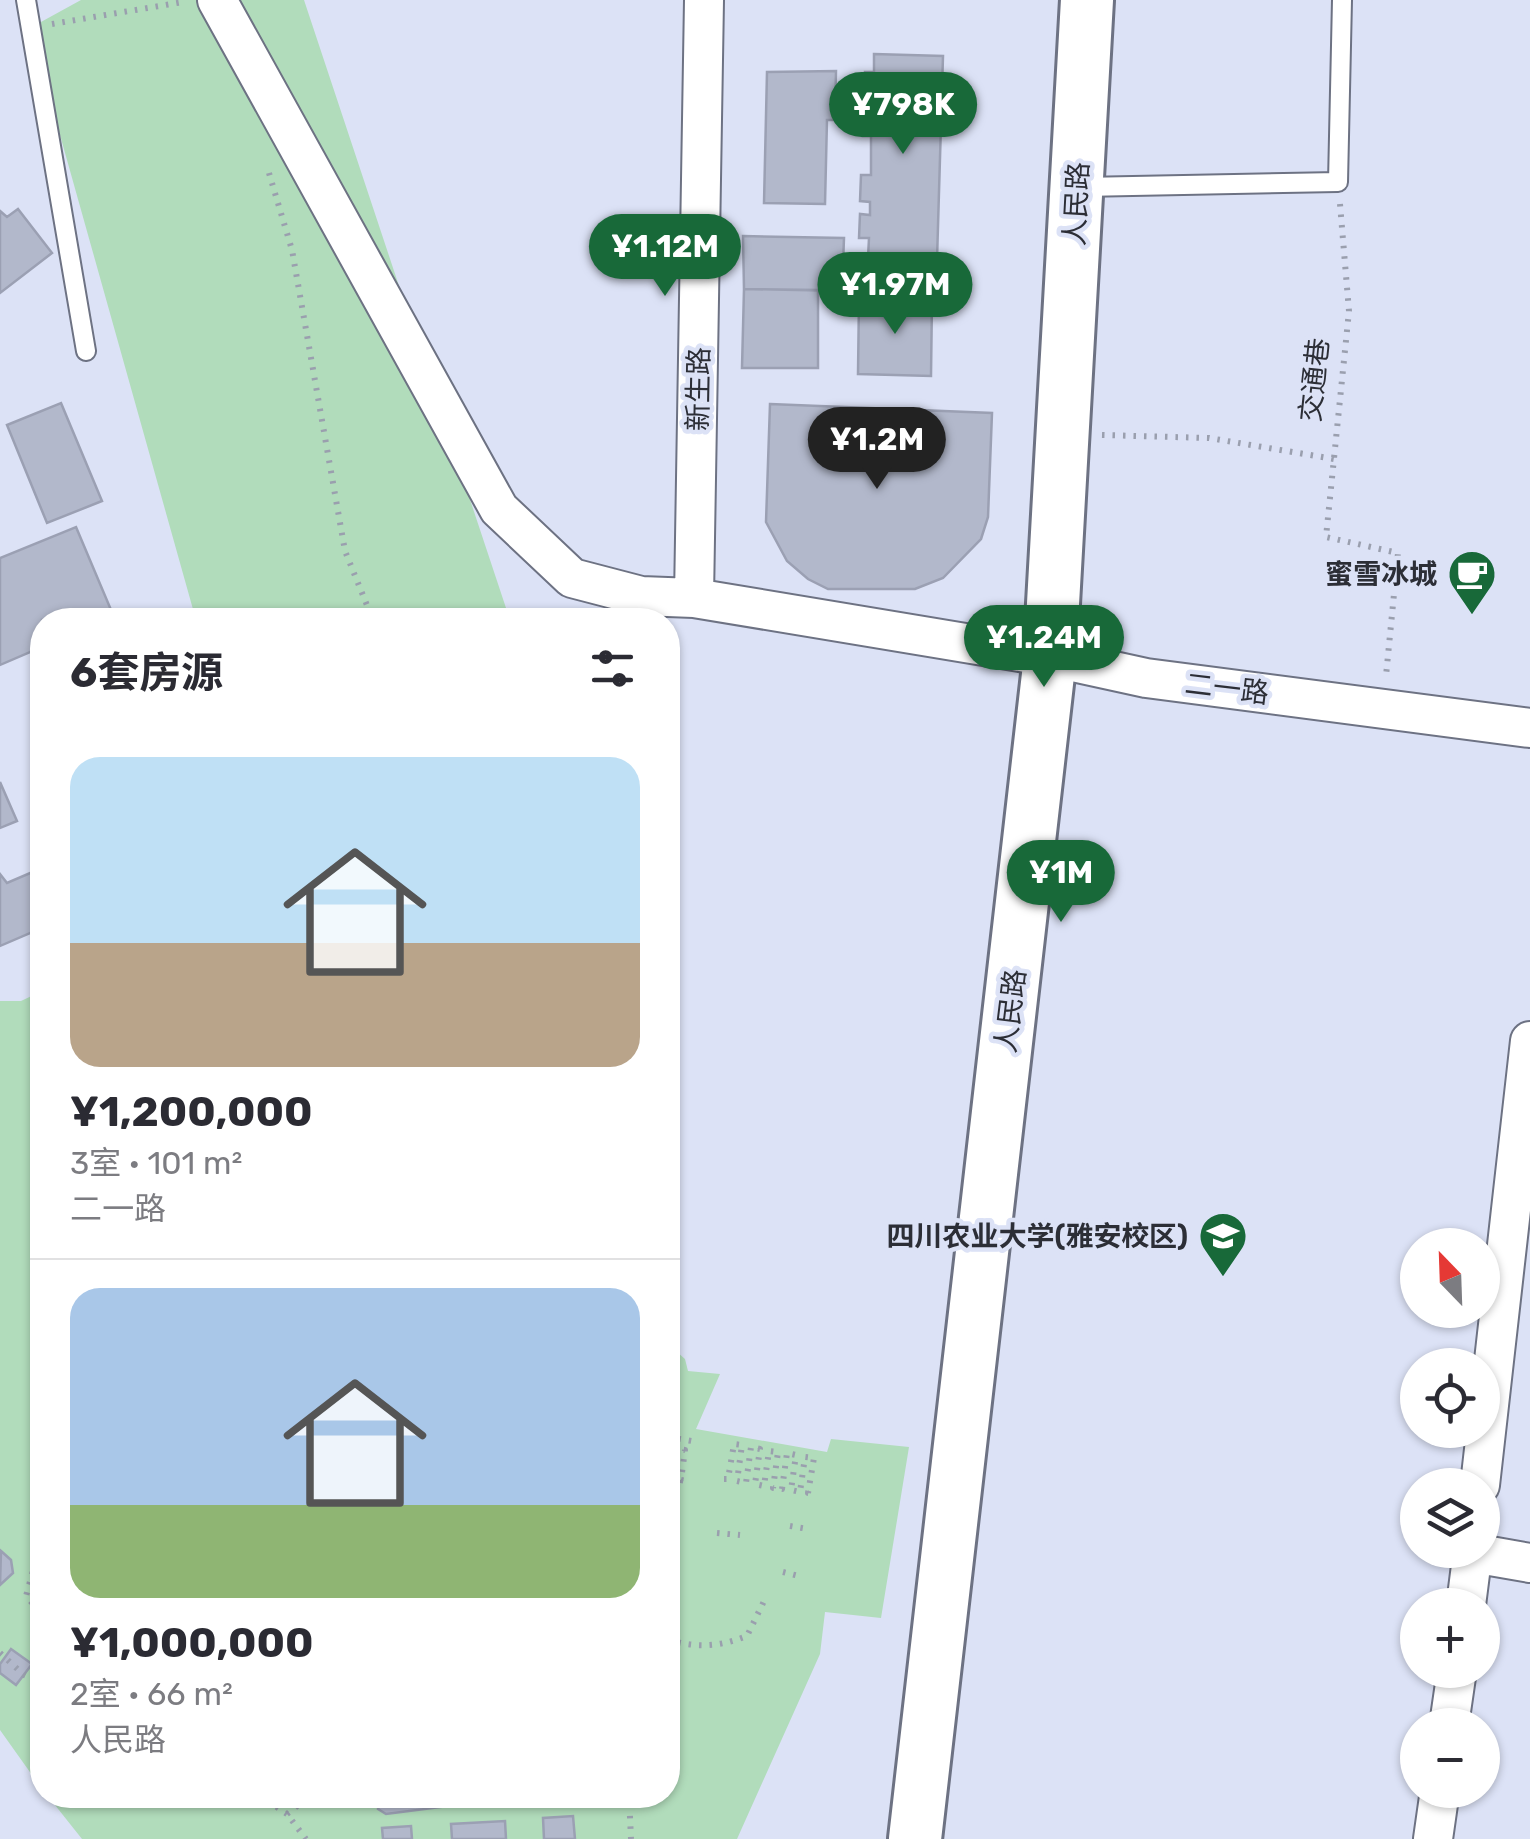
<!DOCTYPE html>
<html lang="zh">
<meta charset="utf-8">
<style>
:root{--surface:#fff;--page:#f7f7f7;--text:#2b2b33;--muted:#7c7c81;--line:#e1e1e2;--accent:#186939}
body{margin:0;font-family:Rubik,"Noto Sans SC",sans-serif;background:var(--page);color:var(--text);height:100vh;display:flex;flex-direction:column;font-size:38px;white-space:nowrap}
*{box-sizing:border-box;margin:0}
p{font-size:32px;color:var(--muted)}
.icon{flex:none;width:55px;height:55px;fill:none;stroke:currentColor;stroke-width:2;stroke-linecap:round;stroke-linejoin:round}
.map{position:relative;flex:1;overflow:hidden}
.panel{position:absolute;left:30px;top:608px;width:650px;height:1200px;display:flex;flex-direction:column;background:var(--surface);border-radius:40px;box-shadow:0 2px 8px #0004}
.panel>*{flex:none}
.needle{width:65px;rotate:337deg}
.tools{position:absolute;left:1400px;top:1228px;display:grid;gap:20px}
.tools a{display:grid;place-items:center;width:100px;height:100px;border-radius:50%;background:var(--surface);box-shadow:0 2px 8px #0004;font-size:50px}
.price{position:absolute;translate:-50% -85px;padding:0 22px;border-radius:35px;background:var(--accent);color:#fff;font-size:32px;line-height:65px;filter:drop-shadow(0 2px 5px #0008)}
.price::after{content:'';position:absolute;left:50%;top:60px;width:30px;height:22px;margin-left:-15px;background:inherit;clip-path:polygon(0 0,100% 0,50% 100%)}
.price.current{background:#222;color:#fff}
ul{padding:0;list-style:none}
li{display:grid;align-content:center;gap:20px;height:530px;padding:0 40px}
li+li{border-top:2px solid var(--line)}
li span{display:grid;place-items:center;height:310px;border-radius:30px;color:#555}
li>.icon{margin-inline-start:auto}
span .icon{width:180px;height:180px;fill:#fffc;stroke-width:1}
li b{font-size:42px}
h2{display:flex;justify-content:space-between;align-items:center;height:120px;padding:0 40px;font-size:42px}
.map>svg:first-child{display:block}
.green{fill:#b1dcbb}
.building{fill:#b2b8cb;stroke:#9ba0b3;stroke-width:2.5}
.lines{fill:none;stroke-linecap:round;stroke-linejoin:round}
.service-casing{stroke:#6d7283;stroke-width:22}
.minor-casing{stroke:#6d7283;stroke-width:42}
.secondary-casing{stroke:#6d7283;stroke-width:58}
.path{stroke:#9a9fae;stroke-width:6;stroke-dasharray:2.5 8;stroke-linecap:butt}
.service{stroke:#fff;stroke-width:18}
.minor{stroke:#fff;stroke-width:38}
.secondary{stroke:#fff;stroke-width:52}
.labels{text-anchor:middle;stroke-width:9;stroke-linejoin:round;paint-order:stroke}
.street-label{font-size:28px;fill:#2c2e36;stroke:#dce2f6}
.poi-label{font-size:28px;font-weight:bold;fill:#2c2e36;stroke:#dce2f6;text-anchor:end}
</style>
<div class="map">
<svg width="1530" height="1839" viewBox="0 0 1530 1839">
<rect width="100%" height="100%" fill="#dce2f6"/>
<path class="green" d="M81 0H304L510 620H196L30 28Z
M42 991V1789L0 1730V1001H21Z
M668 1344 685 1359 688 1371 720 1374 696 1429 827 1452 831 1439 909 1447 881 1618 825 1612 820 1654 737 1839H82L47 1795H668Z"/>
<path class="building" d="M874 54 943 56 937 260 868 258 869 238H859L860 214 870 215V202L860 201 861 175H871V136H863V109L873 110V97L865 96V72H874Z
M836 71 835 120H827L825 204 764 203 767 72Z
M18 209 52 253 0 293V211L7 217Z
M743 236 844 238 842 291 744 289Z
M744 289 818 290V368H742Z
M859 299 932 300 931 376 858 374Z
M61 403 102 501 47 523 7 425Z
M770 404 992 413 988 517 981 539 943 578 915 589H828L808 579 787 561 766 522Z
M76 527 114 617 42 620V647L0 665V558Z
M0 782 17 821 0 828Z
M42 868V928L0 946V874L7 883Z
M1 1551 11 1560 13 1573 0 1585Z
M11 1649 32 1664 16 1685 0 1673V1664Z
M382 1795H440L441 1807 386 1814 378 1809Z
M513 1795H576L570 1801 514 1802Z
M573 1816 575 1839H544L543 1818Z
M505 1821 506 1839H452L451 1824Z
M411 1826 412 1839H383L382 1828Z"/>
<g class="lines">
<g class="service-casing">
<path id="service" d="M26 0 86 351
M1082 187 1338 182 1342 0"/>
</g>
<g class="minor-casing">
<path id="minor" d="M217 0 499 509 572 578 641 596 694 598 1050 657 1146 678 1530 728
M694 598 704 0
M1480 1485 1530 1041
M1473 1553 1530 1563
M1466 1605 1473 1550
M1449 1725 1457 1670
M1433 1839 1440 1790"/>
</g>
<g class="secondary-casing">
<path id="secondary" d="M915 1839 1050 657 1087 0"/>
</g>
<path class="path" d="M52 24 183 2
M269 173 292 250 345 551 373 620
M1340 204 1349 311 1326 537 1398 553 1386 676
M1102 435 1209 438 1334 459
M668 1437 692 1441
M668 1448V1459
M668 1477 674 1478 677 1449 685 1450 681 1480 690 1482
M724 1479H728L734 1444 742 1445 737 1481 746 1483 751 1447 760 1449 755 1484 764 1486 769 1451 778 1452 773 1488 782 1489 787 1453 796 1455 791 1490 800 1492 805 1457 814 1458 808 1493 813 1494
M790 1526 808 1529
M717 1533 740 1535
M42 1554 36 1560 26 1596 42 1614
M783 1572 799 1576
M668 1640C698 1648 718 1647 747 1636L765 1599
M0 1653 24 1675 42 1683
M259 1795 287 1814 306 1839
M629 1795 631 1839
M287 1814 311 1795"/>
<use href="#service" class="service"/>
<use href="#minor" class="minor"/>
<use href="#secondary" class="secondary"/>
</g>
<defs>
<g id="cafe-pin" transform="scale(2.5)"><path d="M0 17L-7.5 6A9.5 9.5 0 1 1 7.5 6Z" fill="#186939" stroke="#dce2f6"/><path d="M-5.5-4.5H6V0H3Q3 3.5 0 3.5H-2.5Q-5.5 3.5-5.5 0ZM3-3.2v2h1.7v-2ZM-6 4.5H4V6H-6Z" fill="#fff"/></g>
<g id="university-pin" transform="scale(2.5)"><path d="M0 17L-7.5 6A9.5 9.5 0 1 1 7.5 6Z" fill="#186939" stroke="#dce2f6"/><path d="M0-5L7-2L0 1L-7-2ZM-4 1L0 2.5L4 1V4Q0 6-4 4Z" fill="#fff"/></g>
</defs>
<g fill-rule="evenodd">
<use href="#cafe-pin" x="1472" y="574"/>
<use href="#university-pin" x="1223" y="1236"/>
</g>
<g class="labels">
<g class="street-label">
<text transform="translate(1076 204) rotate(-87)" y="10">人民路</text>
<text transform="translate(1314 380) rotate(-84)" y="10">交通巷</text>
<text transform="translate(698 389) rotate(-89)" y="10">新生路</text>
<text transform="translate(1227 688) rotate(7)" y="10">二一路</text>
<text transform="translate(1010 1011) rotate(-83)" y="10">人民路</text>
</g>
<g class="poi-label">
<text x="1437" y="584">蜜雪冰城</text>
<text x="1188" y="1246">四川农业大学(雅安校区)</text>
</g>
</g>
</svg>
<div class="tools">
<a><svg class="needle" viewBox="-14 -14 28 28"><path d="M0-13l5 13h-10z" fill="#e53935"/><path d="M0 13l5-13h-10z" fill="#7c7c81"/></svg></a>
<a><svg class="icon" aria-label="locate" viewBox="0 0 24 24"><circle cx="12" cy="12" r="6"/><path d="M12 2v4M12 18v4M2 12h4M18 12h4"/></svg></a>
<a><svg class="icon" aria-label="layers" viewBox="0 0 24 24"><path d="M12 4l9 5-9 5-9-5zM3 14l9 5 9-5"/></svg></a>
<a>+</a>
<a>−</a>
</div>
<b class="price" style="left:903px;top:157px">¥798K</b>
<b class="price" style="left:665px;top:299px">¥1.12M</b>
<b class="price" style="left:895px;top:337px">¥1.97M</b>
<b class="price current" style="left:877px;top:492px">¥1.2M</b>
<b class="price" style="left:1044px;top:690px">¥1.24M</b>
<b class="price" style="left:1061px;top:925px">¥1M</b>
<section class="panel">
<h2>6套房源<svg class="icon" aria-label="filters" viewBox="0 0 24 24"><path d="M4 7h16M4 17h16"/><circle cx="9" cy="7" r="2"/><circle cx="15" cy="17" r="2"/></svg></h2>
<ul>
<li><span style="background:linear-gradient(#bfe0f5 60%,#b9a48a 0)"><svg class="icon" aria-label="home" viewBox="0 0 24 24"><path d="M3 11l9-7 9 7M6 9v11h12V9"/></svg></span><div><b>¥1,200,000</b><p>3室 · 101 m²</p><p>二一路</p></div></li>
<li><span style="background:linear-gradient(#a9c7e8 70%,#8fb573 0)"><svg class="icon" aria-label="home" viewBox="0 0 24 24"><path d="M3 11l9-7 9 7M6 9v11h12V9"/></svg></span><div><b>¥1,000,000</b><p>2室 · 66 m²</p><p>人民路</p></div></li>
</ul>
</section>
</div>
